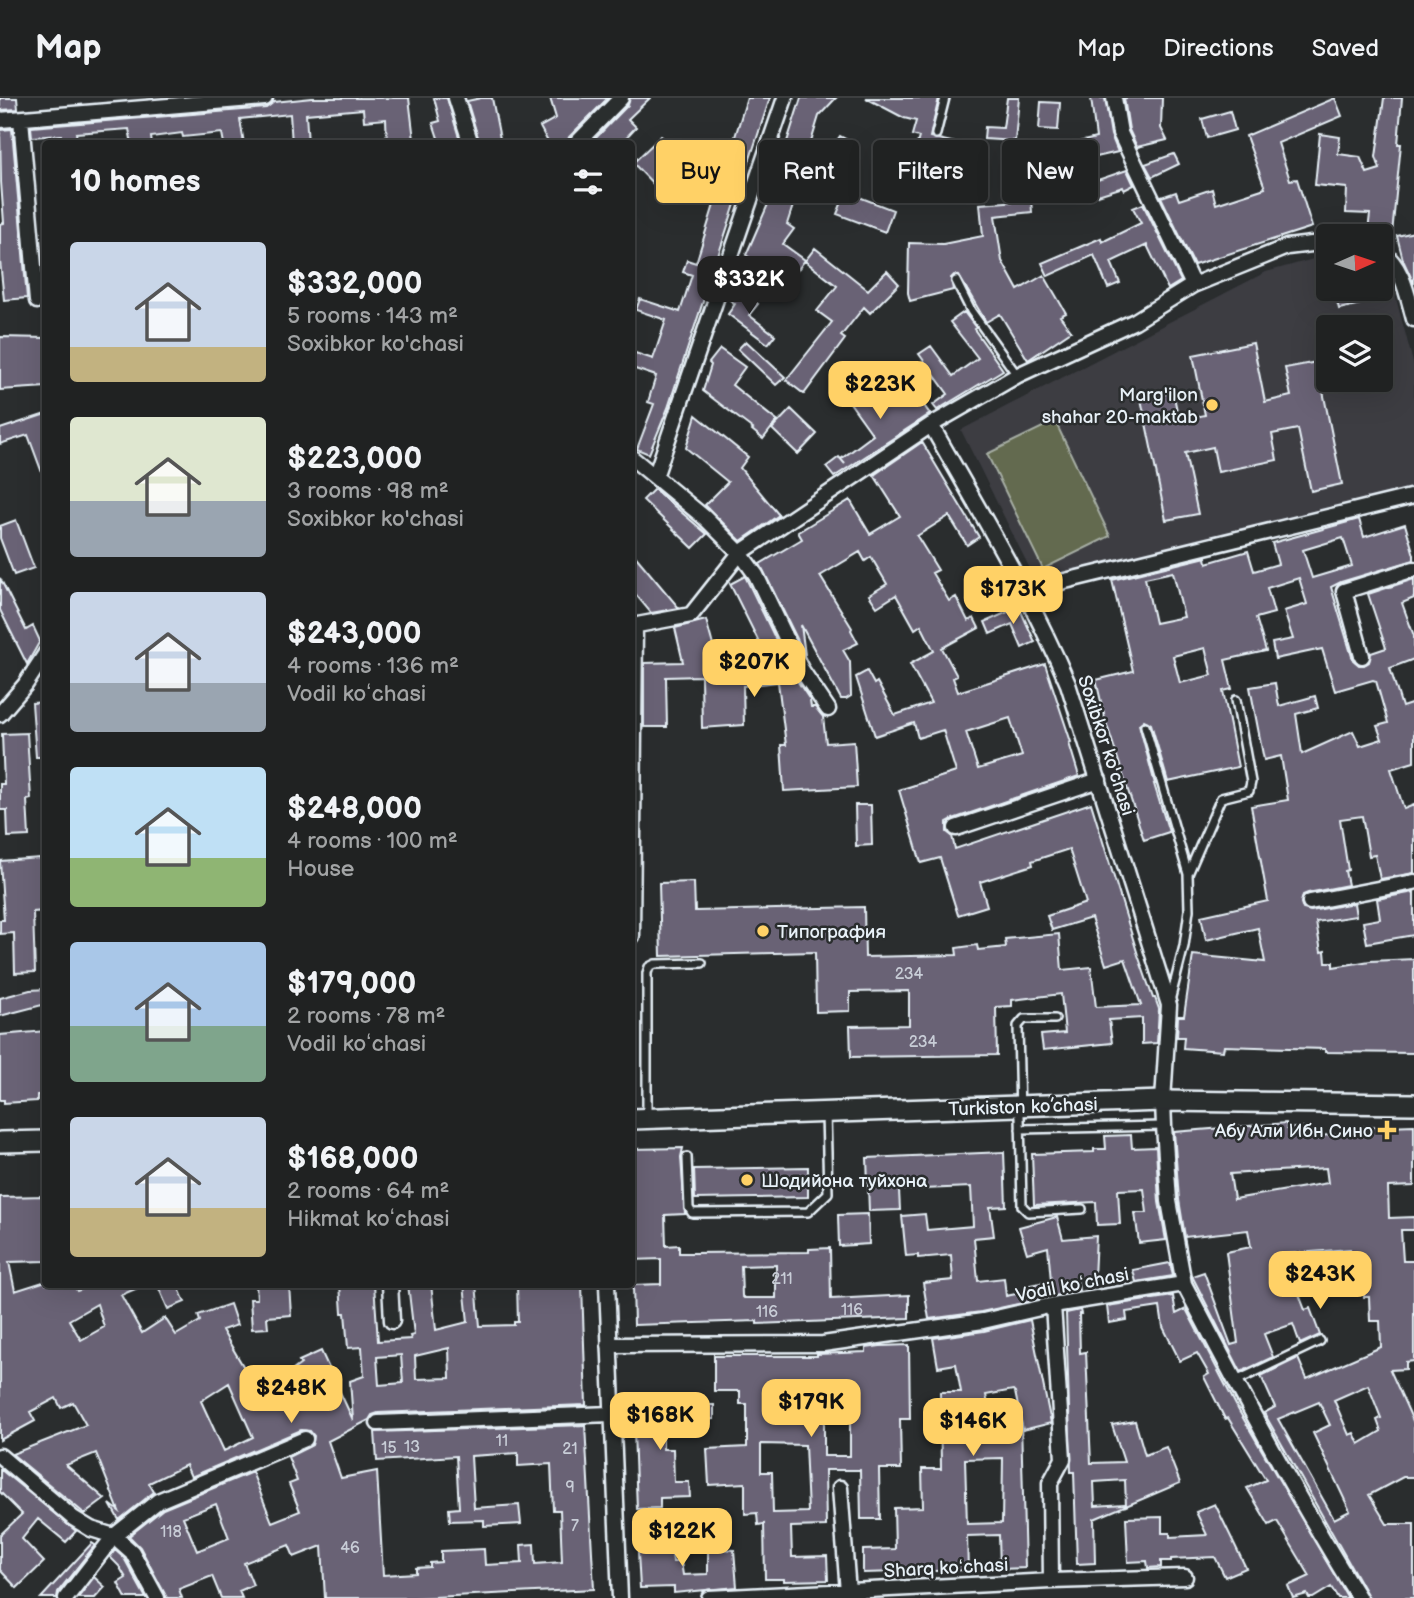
<!DOCTYPE html>
<meta charset="utf-8">
<style>
:root{--surface:#202222;--page:#2d2f2f;--text:#f1f3f6;--muted:#a2a4a5;--line:#3d3f40;--accent:#ffd166}
body{margin:0;font-family:"Balsamiq Sans",sans-serif;background:var(--page);color:var(--text);height:100vh;display:flex;flex-direction:column;font-size:26px;white-space:nowrap}
*{box-sizing:border-box;margin:0}
p{font-size:23px;color:var(--muted)}
.icon{flex:none;width:38px;height:38px;fill:none;stroke:currentColor;stroke-width:2;stroke-linecap:round;stroke-linejoin:round}
.map{position:relative;flex:1;overflow:hidden}
.sheet{position:absolute;left:42px;top:42px;width:593px;height:1148px;display:flex;flex-direction:column;background:var(--surface);border-radius:7px;box-shadow:0 7px 28px #0002,0 0 0 2px var(--line)}
.sheet>*{flex:none}
.guide{position:absolute;left:656px;top:42px;width:653px;height:63px;display:flex;gap:14px}
.needle{width:46px;rotate:87deg}
.controls{position:absolute;left:1316px;top:126px;display:grid;gap:14px}
.controls a{display:grid;place-items:center;width:77px;height:77px;border-radius:7px;background:var(--surface);box-shadow:0 7px 28px #0002,0 0 0 2px var(--line);font-size:35px}
.price{position:absolute;translate:-50% -60px;padding:0 16px;border-radius:14px;background:var(--accent);color:#111;font-size:23px;line-height:46px;filter:drop-shadow(0 2px 4px #0008)}
.price::after{content:'';position:absolute;left:50%;top:42px;width:21px;height:16px;margin-left:-10px;background:inherit;clip-path:polygon(0 0,100% 0,50% 100%)}
.price.selected{background:#222;color:#fff}
ul{padding:0;list-style:none}
li{display:flex;align-items:center;gap:21px;height:175px;padding:0 28px}
li span{display:grid;place-items:center;flex:none;width:196px;height:140px;border-radius:7px;color:#555}
li>.icon{margin-inline-start:auto}
span .icon{width:84px;height:84px;fill:#fffc;stroke-width:1}
li b{font-size:30px}
h2{display:flex;justify-content:space-between;align-items:center;height:84px;padding:0 28px;font-size:30px}
.chip{padding:0 24px;border-radius:7px;background:var(--surface);box-shadow:0 7px 28px #0002,0 0 0 2px var(--line);font-size:24px;line-height:63px}
.chip.selected{background:var(--accent);color:#111}
header{display:flex;align-items:center;gap:42px;box-sizing:border-box;height:98px;padding:0 35px;background:var(--surface);border-bottom:2px solid var(--line)}
header strong{font-size:33px}
nav{display:flex;gap:38px;margin-inline-start:auto;font-size:24px}
.map>svg:first-child{display:block}
.built{fill:#3d3d43;fill-rule:evenodd}
.green{fill:#646a4f;stroke:#a6aea4;stroke-width:2}
.building{fill:#696274;stroke:#e8f1f8;stroke-width:2;fill-rule:evenodd}
.lines{fill:none;stroke-linecap:round;stroke-linejoin:round}
.lane-casing{stroke:#e8f1f8;stroke-width:12}
.street-casing{stroke:#e8f1f8;stroke-width:19}
.secondary-casing{stroke:#e8f1f8;stroke-width:24}
.lane{stroke:#2a2d2e;stroke-width:7}
.street{stroke:#2a2d2e;stroke-width:14}
.secondary{stroke:#2a2d2e;stroke-width:19}
.poi-dot{fill:#ffd166;stroke:#2a2d2e;stroke-width:2.5}
.labels{text-anchor:middle;stroke-width:5;stroke-linejoin:round;paint-order:stroke}
.number-label{font-size:16px;fill:#c8cdd7}
.poi-label{font-size:19px;fill:#e8f1f8;stroke:#2a2d2e;text-anchor:end}
.street-label{font-size:19px;fill:#e8f1f8;stroke:#2a2d2e}
</style>
<header>
<strong>Map</strong>
<nav><a>Map</a><a>Directions</a><a>Saved</a></nav>
</header>
<div class="map">
<svg width="1414" height="1500" viewBox="0 0 1414 1500">
<rect width="100%" height="100%" fill="#2a2d2e"/>
<filter id="ink" filterUnits="userSpaceOnUse"><feTurbulence type="fractalNoise" baseFrequency=".0143" numOctaves="2"/><feDisplacementMap in="SourceGraphic" scale="14" xChannelSelector="R" yChannelSelector="G"/><feConvolveMatrix kernelMatrix="1 2 1 2 8 2 1 2 1" color-interpolation-filters="sRGB"/></filter>
<g filter="url(#ink)">
<path class="built" d="M1328 157V191H1381V171L1390 178 1414 268V393L1037 485 961 332 1266 174ZM1328 229H1381V282H1328Z"/>
<path class="green" d="M1055 323 1110 438 1043 471 987 356Z"/>
<path class="building" d="M0 0H17L18 11 0 12Z
M312 0H409L414 42 387 46 386 21 364 23 363 11 306 16 308 46H292L290 16 240 21 244 46H224L222 35 183 39 182 35 151 39 152 46H132L129 31 76 35 78 46H62L61 37 32 39 31 29 266 10 274 4Z
M434 0H447L461 46H440L433 25 440 23Z
M481 0H492L501 46H480L467 3Z
M550 0H608L569 39 567 46H549L540 29 556 20Z
M630 0H650L628 21 636 29 620 46H590L628 7Z
M747 0H770L668 310 649 356 637 351 654 306 648 304 656 278 632 270V254L653 261 666 222 636 212 640 201 680 214 692 177 683 174 687 162 696 165Z
M801 0H836L819 18 811 44 829 54 840 38 853 45 824 90 802 80 787 126 794 131 783 146 805 162 787 186 746 157 769 104 768 103Z
M866 0H939L930 39 964 47 960 67 914 57 919 39 912 37 916 23 904 20Z
M1007 0H1019L1015 43 984 41 985 29 1003 30Z
M1091 0H1105L1111 37 1118 54 1066 66 1062 48 1096 40Z
M1124 0H1162L1161 30 1167 42 1137 49 1129 32Z
M1335 0 1342 18 1278 45 1290 82 1297 81 1312 129 1194 167 1161 99 1176 94 1179 102 1212 91 1216 106 1265 90 1246 38Z
M1384 0H1402L1398 46H1401L1392 136 1368 133 1370 116 1346 115 1347 90 1315 87 1320 36 1340 39 1338 56 1360 59 1367 75 1380 71 1376 59Z
M1041 4 1060 5 1058 32 1039 31Z
M1230 13 1235 32 1207 40 1202 21Z
M12 31 27 200 4 202 0 163V126L4 125 1 84 0 32Z
M661 38 694 66 663 96 633 65Z
M1174 56 1179 66 1152 79 1145 66Z
M1127 72 1134 87 1124 92 1123 89 1079 103 1074 90Z
M846 94 893 112 885 134 837 116Z
M1031 102 1032 114 995 118 1002 163 1018 192 1044 177 1066 215 1060 218 1071 233 1028 262 1000 216 986 224 959 178 954 177 951 180 953 192 910 203 908 195 909 145 943 146 983 138 980 106Z
M1143 106 1181 183 1168 191 1147 147 1111 164 1120 185 1108 190 1094 157 1048 178 1042 165 1101 140 1102 144 1141 125 1133 110Z
M1414 134V186L1403 162 1397 138Z
M815 150 868 192 887 173 899 186 870 215 864 209 841 238 845 241 804 296 786 282 832 224 817 213 837 188 805 163Z
M739 191 758 206 749 217 775 237 768 246 728 216 735 206 730 202Z
M1334 191H1362L1365 205 1339 211Z
M964 214 976 230 974 231 1003 272 937 312 933 307 948 296 919 256 931 248 953 278 978 260 950 224Z
M0 239 46 240V289L0 292Z
M746 243 785 279 776 287 738 251Z
M1253 245 1265 304 1291 298 1285 270 1317 264 1342 386 1311 393 1298 331 1272 336 1277 362 1218 374 1213 349 1185 355 1198 416 1166 422 1141 301 1173 294 1179 322 1205 317 1193 257Z
M720 251 745 269 732 287 777 323 763 341 752 332 753 331 703 293 711 267 709 265Z
M860 282 880 310 910 288 930 316 834 379 826 369 839 359 845 366 841 361 873 337 843 295Z
M791 311 817 336 798 356 772 331Z
M46 316V380H44L28 337 0 346V331Z
M696 317 748 359 740 370 779 417 741 443 705 407 728 384 686 350Z
M922 344 979 439 967 447 949 418 917 438 938 472 932 475 949 503 956 499 968 523 974 520 979 530 942 550 957 578 953 580 958 594 1045 566 1071 644 1069 645 1079 678 953 721 947 724V734L952 738 955 751 1091 705 1138 857 1153 900H1155L1159 911 1157 945 1142 946V920L1109 922 1112 945 1043 952 1041 937 1065 935 1061 896 1012 902V908L996 909 997 957 851 959 850 928 909 927V893L850 894V913L816 914 815 854 661 858 659 785 694 784 695 813 864 809 865 859 957 857 956 850 977 847 978 852 1006 849 1005 841 1059 836 1062 872 1091 869 1096 909 1141 907 1125 861 1106 867 1091 820 1052 832 1047 818 1086 805 1069 751 1032 763 1033 767 980 784 987 808 958 817 940 760 921 765 899 692 956 674 943 632 918 640 914 625 875 638 856 579 867 573 874 586 877 584 895 617 931 605 910 566 934 553 921 527 915 531 896 497 877 509 869 497 887 486 871 459 865 463 860 454 820 478 852 530 851 532 858 545 843 552 850 564 851 598 846 601H841L801 527 805 557 760 466 802 441 798 434 850 402 870 436 900 418 874 377ZM1010 620 1022 658 978 671 966 634Z
M654 391 707 436 693 450 643 402Z
M1359 421 1364 439 1405 426 1414 457V462L1341 484 1331 489 1353 562 1359 567H1364L1369 564 1371 555 1386 550 1368 496 1414 481V500L1402 505 1414 538V561L1390 570 1402 609 1414 605V664L1391 671 1404 711 1414 707V775L1380 781 1375 757 1369 758 1362 718 1340 721 1348 772 1345 773 1348 787 1308 795 1303 797 1301 805 1303 811 1311 813 1354 805 1356 818 1316 824 1321 854 1325 853 1326 864H1333V869L1370 863 1414 861V955L1325 954V951L1224 948 1223 953 1183 950 1184 939H1177L1178 918H1184L1193 857 1265 864 1258 830 1206 842 1201 818 1268 803 1251 708 1288 702 1281 658 1264 662 1250 589 1275 585 1279 608 1315 598 1318 610 1296 616 1302 656 1353 633 1360 648 1382 641 1377 628 1388 625 1376 583 1373 582 1335 593 1322 551 1275 561 1272 545 1293 541 1284 513 1307 506 1299 480 1267 490 1274 515 1256 520 1266 553 1225 562 1232 591 1223 593 1238 669 1168 684 1151 626 1144 622 1139 626 1155 686H1154L1169 734 1144 742 1105 621 1096 582 1133 573 1112 482 1206 459 1207 465 1248 453 1254 473 1278 466 1272 445ZM1343 440 1352 468 1312 480 1303 452ZM1173 474 1184 519 1155 525 1145 480ZM1205 550 1212 577 1180 585 1173 558Z
M16 422 34 470 14 477 0 440V428Z
M632 454 679 510 651 515 632 492Z
M745 478 792 575 810 602 811 609H815L823 619 826 645 854 643 857 689 784 693 781 647H786L778 584 743 588 744 627 702 630 701 578 666 579 667 629H644V565L683 564 675 530 706 522 717 562 765 556 730 486Z
M0 480 26 532 33 528 40 543 27 566 0 512Z
M1019 509 1035 544 1022 550 1012 526 990 536 985 524Z
M46 604V659H36L32 605Z
M27 635 31 701 27 702 29 738 8 739 7 712H0V686H4L2 636Z
M855 707H871L872 747 856 748Z
M40 760 45 813 33 814 35 874 15 875 14 835 0 836V822H4L0 763Z
M1414 794V837L1367 845 1363 824 1380 821 1377 801Z
M46 891V906L0 918V900L30 892Z
M46 933V997H37V1003L4 1005V1002H0V937Z
M1286 1025 1287 1031 1304 1029V1039L1358 1035V1029L1414 1027V1088L1388 1089 1389 1120 1414 1119V1132H1401L1403 1163H1414V1263L1406 1264V1271L1390 1272 1414 1325V1379H1403L1369 1397 1387 1426H1414V1500H1369L1264 1315 1275 1309 1261 1278 1298 1260 1307 1281 1381 1249 1380 1223H1370L1369 1199H1364L1363 1188 1356 1189 1355 1169H1350V1151L1284 1156 1289 1194 1297 1191 1305 1212 1310 1210 1320 1237 1300 1246 1293 1226 1264 1236 1273 1259 1241 1274 1192 1178 1204 1174 1231 1247 1238 1245 1226 1154 1251 1149 1248 1132 1185 1139 1179 1102 1174 1034ZM1326 1070 1328 1085 1234 1101 1230 1076ZM1368 1287 1381 1320 1377 1322 1381 1333 1359 1346 1354 1335 1349 1337 1334 1302ZM1319 1304 1330 1327 1313 1335 1350 1413 1334 1421 1278 1321Z
M1131 1037 1132 1050 1156 1049 1159 1104 1166 1142 1139 1145 1135 1115H1147L1144 1091 1118 1092 1120 1126 1097 1127 1096 1104 1034 1107 1032 1056 1094 1054V1051H1106L1105 1038Z
M683 1050 681 1059 685 1116 665 1117 666 1148 679 1147V1155H693L809 1154V1151L830 1150 831 1201 909 1197V1220L757 1226V1223L634 1227 633 1187 661 1186V1161L632 1162V1051ZM776 1167V1200H744L742 1198 741 1168Z
M1004 1054 1006 1108 990 1109 994 1138 974 1140 978 1183 1004 1180 1006 1198 1031 1193 1030 1187 1051 1183 1048 1149 1027 1155 1019 1129 1057 1119 1063 1141 1096 1138 1094 1180 1077 1181 1079 1193 981 1214 929 1221 923 1185 953 1182 951 1157 918 1160V1157L906 1158 902 1118 925 1116 927 1132 973 1128 971 1089 899 1092 900 1112 869 1113 867 1060Z
M808 1069V1099L695 1101 694 1071Z
M46 1098V1163L9 1164 15 1193 46 1183V1186H74L77 1193 97 1186H147L121 1197 142 1235 165 1220 176 1237 200 1223 198 1217 230 1206 237 1227 222 1232 246 1273 240 1277 250 1299 272 1288 301 1266 299 1263 321 1253 353 1322 350 1283 364 1278 362 1249 348 1250 345 1215H342L340 1186H374L378 1243 411 1241 410 1238 414 1237 408 1186H431L436 1232 468 1224 464 1186H476L480 1228 514 1227V1224H518L517 1186H582L586 1307 378 1315 372 1317 369 1322 328 1343 341 1380 377 1373 383 1477 416 1475V1470L430 1469V1465L441 1464V1453L484 1451 485 1467 522 1465 521 1447 534 1446 535 1466 562 1464 560 1412H553L551 1366 518 1368V1355L471 1358 474 1410 519 1407 521 1426 484 1428V1422L450 1423 449 1411 459 1410 456 1358 377 1363 375 1334 585 1327 594 1491 414 1500H325L322 1448 294 1459 289 1447 244 1465 253 1487 239 1493 242 1500H221L212 1478 179 1491 182 1500H167L140 1449 129 1438 163 1411 252 1374 272 1424 300 1413 289 1386 297 1383 288 1359 312 1347 314 1338 310 1333 301 1332 191 1379 186 1367 149 1385 154 1394 119 1422 110 1406 119 1413 96 1355 66 1367 105 1401 85 1416 12 1356 86 1327 73 1304 61 1310 56 1300 30 1314 35 1323 0 1342V1099ZM97 1206 104 1229 81 1242 69 1222ZM449 1250 450 1280 416 1281 415 1258ZM401 1257 403 1285 379 1287 377 1259ZM229 1285 253 1339 224 1353 201 1303ZM216 1406 229 1440 197 1453 183 1419Z
M868 1116 869 1146 839 1148 838 1117Z
M1170 1165 1173 1178 1136 1184 1133 1172Z
M157 1186H177L185 1204 168 1211Z
M256 1186H289L291 1217 267 1219 268 1230 252 1231 250 1201H257Z
M1173 1198 1176 1216 1186 1211 1239 1313 1348 1500H1338L1331 1489 1313 1500H1309L1307 1496 1293 1500 1288 1488 1310 1478 1277 1423 1269 1427 1247 1390 1266 1382 1228 1320 1225 1321 1204 1279 1209 1276 1197 1255 1180 1263 1163 1229 1160 1209 1126 1214 1127 1222 1109 1225 1107 1208Z
M1080 1212 1081 1216H1079L1080 1255 1086 1254 1091 1365 1124 1364 1112 1327 1135 1323 1145 1357 1166 1349 1180 1385 1126 1408 1125 1382 1094 1384 1095 1408 1124 1406 1125 1408 1094 1421 1095 1465 1077 1466 1074 1374H1071L1066 1215Z
M1030 1222 1051 1325 1023 1332 1015 1294 1013 1292 986 1297 992 1325 1021 1324 1025 1470 1000 1471 999 1437 967 1438 968 1472 863 1475V1452L895 1451 894 1410 923 1409 922 1371H941L940 1294H961L956 1266 938 1269 933 1240 984 1233ZM1003 1360 1002 1425 967 1426 965 1361Z
M909 1247 910 1321H900L901 1371H879L880 1421H861L860 1372H825L826 1428 791 1429 792 1459 827 1458 828 1482 784 1483V1481H765L764 1426 758 1427 757 1415 745 1416V1385L709 1387 707 1351 747 1349V1306H740V1293H714V1258H817V1256L866 1254V1250L880 1248ZM850 1305V1358H824V1306ZM761 1346 805 1347 808 1414 773 1415 772 1374H761Z
M633 1307H714V1321L663 1324V1351H673L674 1384H689L690 1399 660 1400V1410L637 1411Z
M0 1371 76 1433 66 1444 38 1421 22 1441 44 1464 17 1490 0 1472V1437L22 1416 0 1394Z
M1215 1406 1246 1470 1225 1479 1215 1459 1171 1461V1463H1161V1469L1148 1470 1147 1463 1128 1464 1126 1420 1162 1419V1435H1170V1439L1207 1437 1196 1414Z
M665 1436 664 1456H672L673 1464H681L683 1477 708 1476V1450L734 1452 737 1489 674 1495V1489L640 1490 637 1437Z
M92 1445 95 1447 58 1494 57 1500H41Z
M115 1452 124 1460 146 1500H126L118 1485 126 1480 119 1468 110 1459Z
M94 1479 105 1489 95 1500H78Z"/>
<g class="lines">
<g class="lane-casing">
<path id="lane" d="M936 36 945 0
M956 183 971 213 1017 277
M1145 628 1188 776
M1170 903 1184 848 1189 812 1188 776 1221 700 1249 693 1251 684 1236 602
M1055 921H1024L1018 928 1022 1108 1028 1114 1082 1111
M647 1019V875L649 869 655 866 702 865
M1020 1031 1164 1028
M687 1059 689 1110 692 1115 808 1114 828 1095 826 1015
M1236 1283 1320 1243"/>
</g>
<g class="street-casing">
<path id="street" d="M456 0 471 46
M1114 0 1120 35 1193 187 1287 149 1328 144
M21 21 37 203
M0 22 265 0
M576 46 621 0
M1381 153C1403 169 1407 196 1414 221
M931 327C979 412 1030 496 1068 586L1169 907 1163 1003 1164 1028 1169 1103 1184 1186
M632 360 705 420 740 455 756 477 801 571 828 611
M655 379 785 0
M1024 493 1414 398
M632 528 691 517 740 455 931 327 1018 277 1135 223 1193 187
M1362 558 1344 493 1414 471
M0 616 25 587 46 555
M956 730 1099 682
M1310 804 1414 784
M632 838 635 528
M390 1186 392 1223
M607 1186 620 1500
M609 1247 823 1246 983 1223 1053 1207 1184 1186C1240 1292 1295 1398 1359 1500
M378 1325 611 1316
M0 1358 73 1420 91 1431 114 1438 132 1454 157 1500
M840 1390 848 1494
M1051 1483 1050 1385 1063 1361 1053 1207
M66 1500 114 1438 158 1403 305 1341
M709 1500 1051 1483 1185 1479"/>
</g>
<g class="secondary-casing">
<path id="secondary" d="M632 1021 1163 1003 1414 1006
M0 1044 46 1043"/>
</g>
<use href="#lane" class="lane"/>
<use href="#street" class="street"/>
<use href="#secondary" class="secondary"/>
</g>
</g>
<g class="poi-dot">
<circle cx="1212" cy="307" r="7"/>
<circle cx="763" cy="833" r="7"/>
<path d="M1383.5 1021.5h7v7h7v7h-7v7h-7v-7h-7v-7h7z"/>
<circle cx="747" cy="1082" r="7"/>
</g>
<g class="labels">
<g class="number-label">
<text x="909" y="881">234</text>
<text x="923" y="949">234</text>
<text x="782" y="1186">211</text>
<text x="852" y="1217">116</text>
<text x="767" y="1219">116</text>
<text x="502" y="1348">11</text>
<text x="412" y="1354">13</text>
<text x="389" y="1355">15</text>
<text x="570" y="1356">21</text>
<text x="570" y="1394">9</text>
<text x="575" y="1433">7</text>
<text x="171" y="1439">118</text>
<text x="350" y="1455">46</text>
</g>
<g class="poi-label">
<text x="1198" y="303">Marg'ilon<tspan x="1198" dy="22">shahar 20-maktab</tspan></text>
<text x="777" y="840" text-anchor="start">Типография</text>
<text x="1373" y="1039">Абу Али Ибн Сино</text>
<text x="761" y="1089" text-anchor="start">Шодийона туйхона</text>
</g>
<g class="street-label">
<text transform="translate(1107 647) rotate(72)" y="7">Soxibkor ko'chasi</text>
<text transform="translate(1023 1008) rotate(-2)" y="7">Turkiston ko’chasi</text>
<text transform="translate(1072 1186) rotate(-11)" y="7">Vodil koʻchasi</text>
<text transform="translate(946 1469) rotate(-3)" y="7">Sharq koʻchasi</text>
</g>
</g>
</svg>
<div class="controls">
<a><svg class="needle" viewBox="-14 -14 28 28"><path d="M0-13l5 13h-10z" fill="#e53935"/><path d="M0 13l5-13h-10z" fill="#a2a4a5"/></svg></a>
<a><svg class="icon" aria-label="layers" viewBox="0 0 24 24"><path d="M12 4l9 5-9 5-9-5zM3 14l9 5 9-5"/></svg></a>
</div>
<b class="price selected" style="left:749px;top:218px">$332K</b>
<b class="price" style="left:880px;top:323px">$223K</b>
<b class="price" style="left:1013px;top:528px">$173K</b>
<b class="price" style="left:754px;top:601px">$207K</b>
<b class="price" style="left:1320px;top:1213px">$243K</b>
<b class="price" style="left:291px;top:1327px">$248K</b>
<b class="price" style="left:811px;top:1341px">$179K</b>
<b class="price" style="left:660px;top:1354px">$168K</b>
<b class="price" style="left:973px;top:1360px">$146K</b>
<b class="price" style="left:682px;top:1470px">$122K</b>
<div class="guide">
<a class="chip selected">Buy</a>
<a class="chip">Rent</a>
<a class="chip">Filters</a>
<a class="chip">New</a>
</div>
<section class="sheet">
<h2>10 homes<svg class="icon" aria-label="filters" viewBox="0 0 24 24"><path d="M4 7h16M4 17h16"/><circle cx="9" cy="7" r="2"/><circle cx="15" cy="17" r="2"/></svg></h2>
<ul>
<li><span style="background:linear-gradient(#c9d6e8 75%,#c2b280 0)"><svg class="icon" aria-label="home" viewBox="0 0 24 24"><path d="M3 11l9-7 9 7M6 9v11h12V9"/></svg></span><div><b>$332,000</b><p>5 rooms · 143 m²</p><p>Soxibkor ko'chasi</p></div></li>
<li><span style="background:linear-gradient(#dfe7d0 60%,#9aa5b1 0)"><svg class="icon" aria-label="home" viewBox="0 0 24 24"><path d="M3 11l9-7 9 7M6 9v11h12V9"/></svg></span><div><b>$223,000</b><p>3 rooms · 98 m²</p><p>Soxibkor ko'chasi</p></div></li>
<li><span style="background:linear-gradient(#c9d6e8 65%,#9aa5b1 0)"><svg class="icon" aria-label="home" viewBox="0 0 24 24"><path d="M3 11l9-7 9 7M6 9v11h12V9"/></svg></span><div><b>$243,000</b><p>4 rooms · 136 m²</p><p>Vodil koʻchasi</p></div></li>
<li><span style="background:linear-gradient(#bfe0f5 65%,#8fb573 0)"><svg class="icon" aria-label="home" viewBox="0 0 24 24"><path d="M3 11l9-7 9 7M6 9v11h12V9"/></svg></span><div><b>$248,000</b><p>4 rooms · 100 m²</p><p>House</p></div></li>
<li><span style="background:linear-gradient(#a9c7e8 60%,#7fa58c 0)"><svg class="icon" aria-label="home" viewBox="0 0 24 24"><path d="M3 11l9-7 9 7M6 9v11h12V9"/></svg></span><div><b>$179,000</b><p>2 rooms · 78 m²</p><p>Vodil koʻchasi</p></div></li>
<li><span style="background:linear-gradient(#c9d6e8 65%,#c2b280 0)"><svg class="icon" aria-label="home" viewBox="0 0 24 24"><path d="M3 11l9-7 9 7M6 9v11h12V9"/></svg></span><div><b>$168,000</b><p>2 rooms · 64 m²</p><p>Hikmat koʻchasi</p></div></li>
</ul>
</section>
</div>
